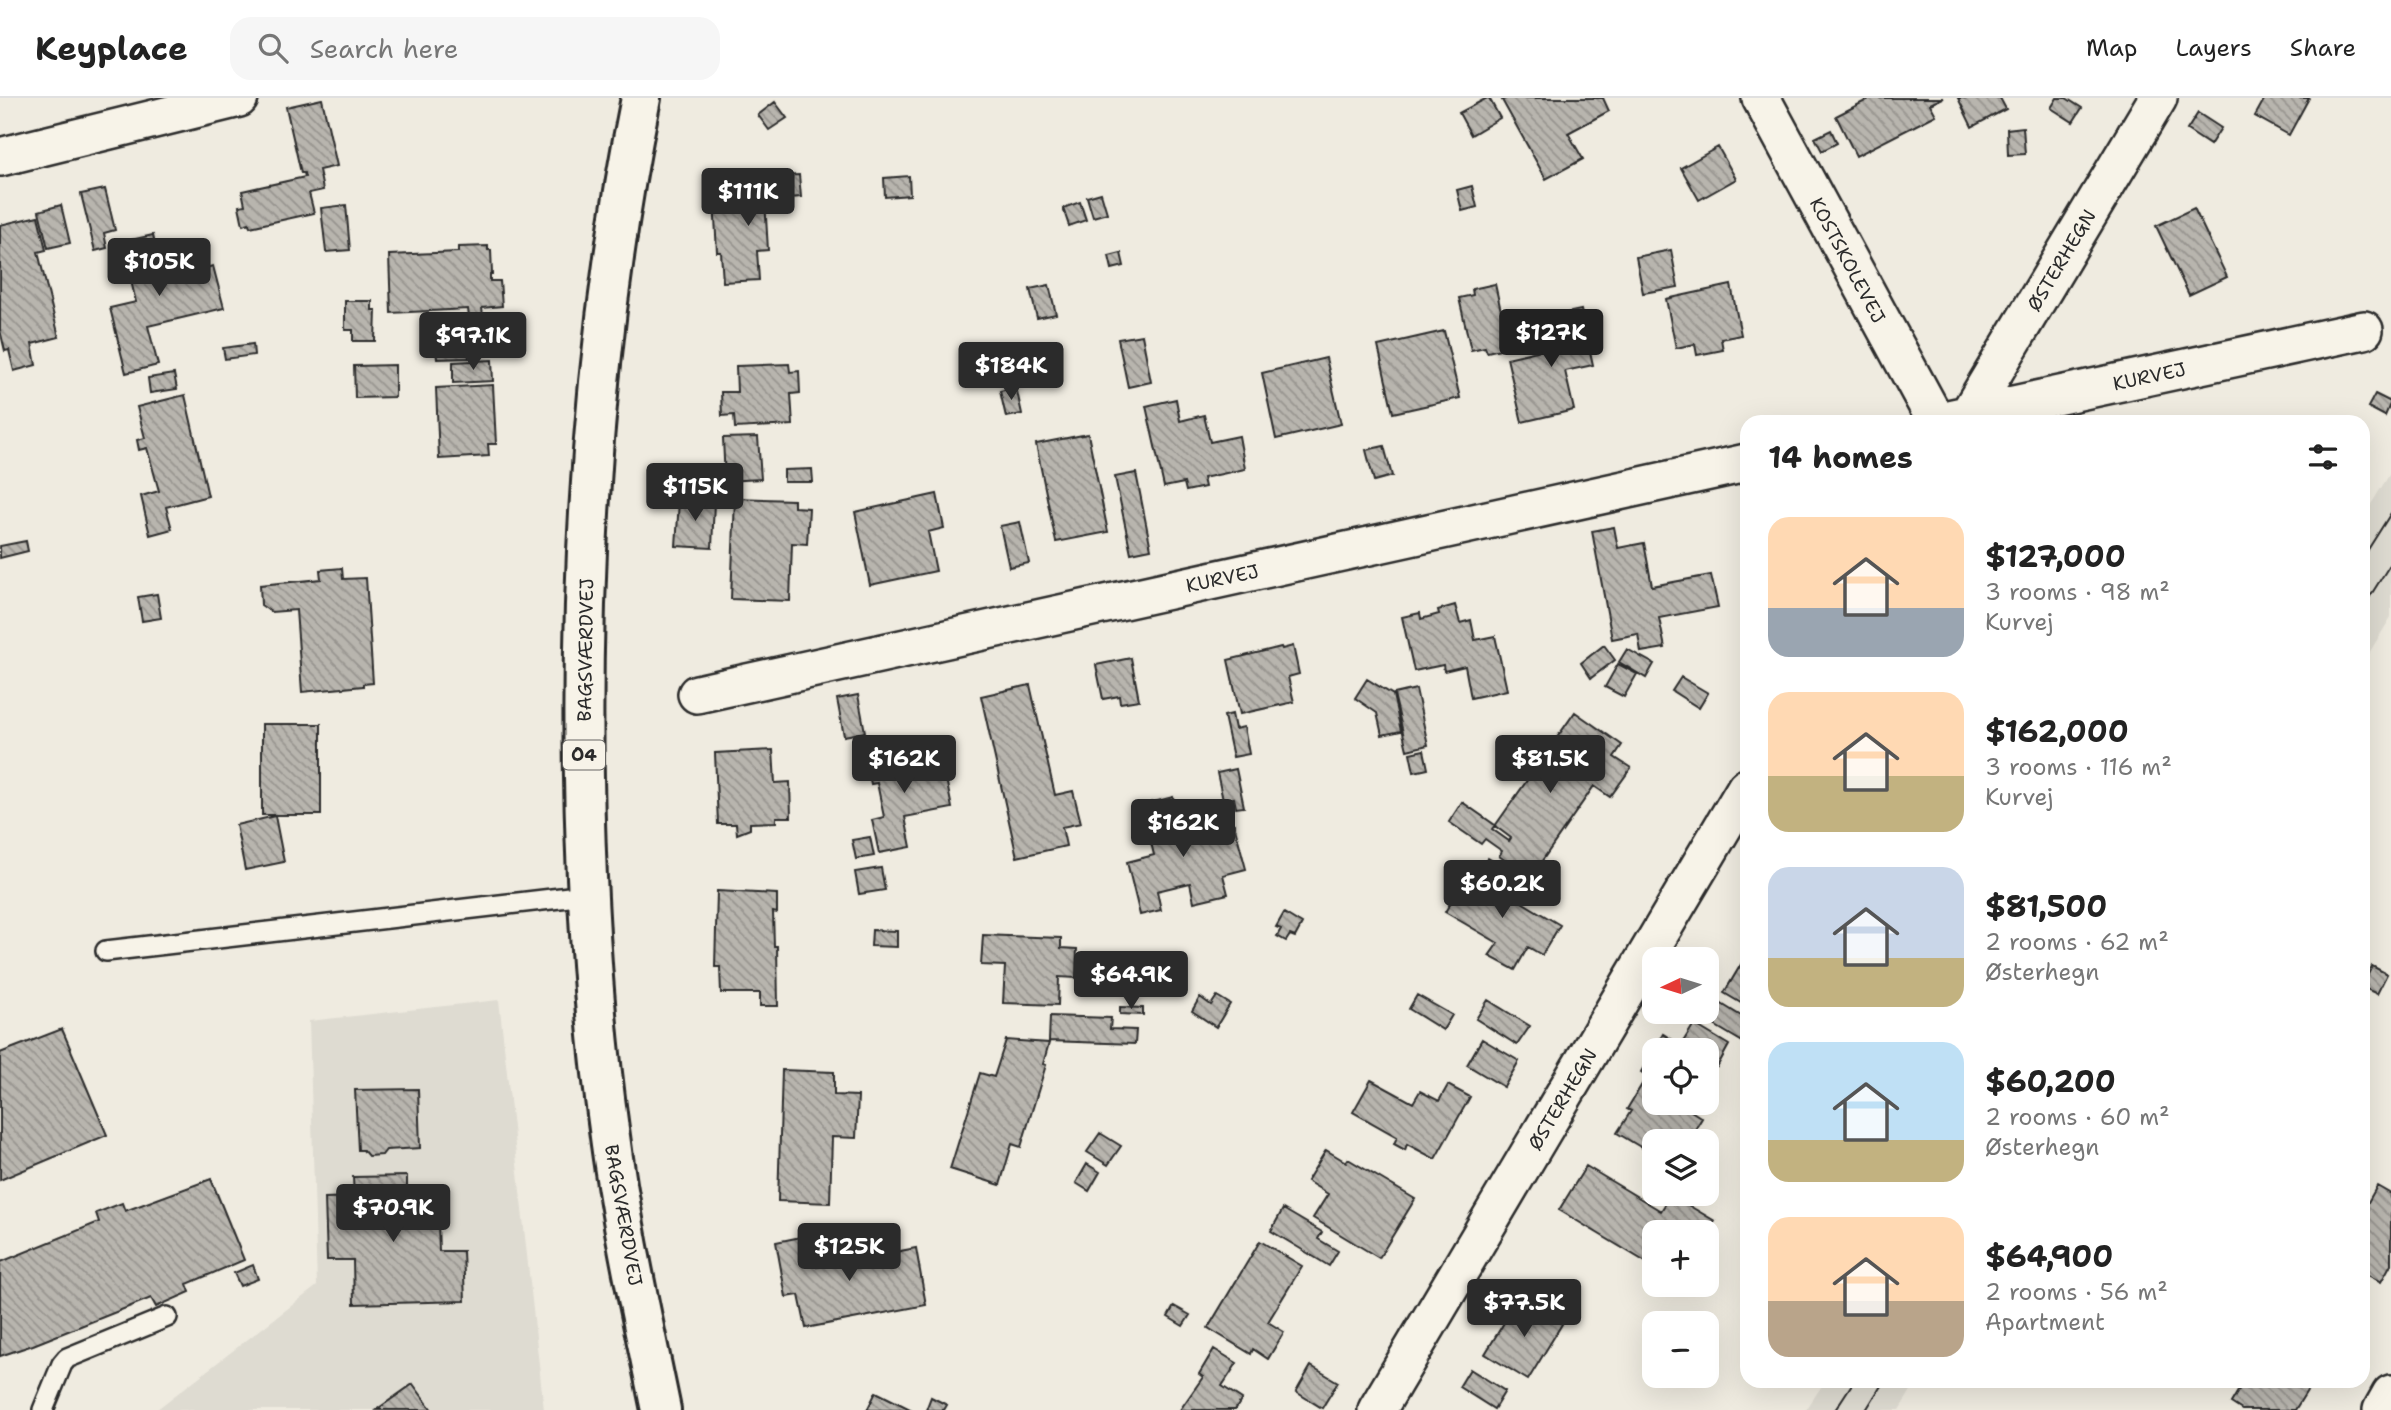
<!DOCTYPE html>
<meta charset="utf-8">
<style>
:root{--surface:#fff;--page:#f6f6f6;--text:#222;--muted:#767676;--line:#e0e0e0;--accent:#2b2b2b}
body{margin:0;font-family:"Shantell Sans",sans-serif;background:var(--page);color:var(--text);height:100vh;display:flex;flex-direction:column;font-size:26px;white-space:nowrap}
*{box-sizing:border-box;margin:0}
p{font-size:23px;color:var(--muted)}
.icon{flex:none;width:38px;height:38px;fill:none;stroke:currentColor;stroke-width:2;stroke-linecap:round;stroke-linejoin:round}
.map{position:relative;flex:1;overflow:hidden}
.details{position:absolute;left:1740px;top:317px;width:630px;height:973px;display:flex;flex-direction:column;background:var(--surface);border-radius:21px;box-shadow:0 7px 28px #0002}
.details>*{flex:none}
.needle{width:46px;rotate:266deg}
.controls{position:absolute;left:1642px;top:849px;display:grid;gap:14px}
.controls a{display:grid;place-items:center;width:77px;height:77px;border-radius:14px;background:var(--surface);box-shadow:0 7px 28px #0002;font-size:35px}
.price{position:absolute;translate:-50% -60px;padding:0 16px;border-radius:7px;background:var(--accent);color:#fff;font-size:23px;line-height:46px;filter:drop-shadow(0 2px 4px #0008)}
.price::after{content:'';position:absolute;left:50%;top:42px;width:21px;height:16px;margin-left:-10px;background:inherit;clip-path:polygon(0 0,100% 0,50% 100%)}
.price.active{background:#222;color:#fff}
ul{padding:0;list-style:none}
li{display:flex;align-items:center;gap:21px;height:175px;padding:0 28px}
li span{display:grid;place-items:center;flex:none;width:196px;height:140px;border-radius:21px;color:#555}
li>.icon{margin-inline-start:auto}
span .icon{width:84px;height:84px;fill:#fffc;stroke-width:1}
li b{font-size:30px}
h2{display:flex;justify-content:space-between;align-items:center;height:84px;padding:0 28px;font-size:30px}
header{display:flex;align-items:center;gap:42px;box-sizing:border-box;height:98px;padding:0 35px;background:var(--surface);border-bottom:2px solid var(--line)}
header strong{font-size:33px}
nav{display:flex;gap:38px;margin-inline-start:auto;font-size:24px}
.search{width:490px;height:63px;background:var(--page);display:flex;align-items:center;gap:18px;box-sizing:border-box;padding:0 24px;border-radius:21px;color:var(--muted);font-size:26px}
.map>svg:first-child{display:block}
.built{fill:#dedbd1}
.building{fill:url(#building-back-hatch);stroke:#2b2b2b;stroke-width:2}
.lines{fill:none;stroke-linecap:round;stroke-linejoin:round}
.lane-casing{stroke:#2b2b2b;stroke-width:24}
.street-casing{stroke:#2b2b2b;stroke-width:42}
.primary-casing{stroke:#2b2b2b;stroke-width:44}
.lane{stroke:#f7f3e8;stroke-width:19}
.street{stroke:#f7f3e8;stroke-width:37}
.primary{stroke:#f7f3e8;stroke-width:38}
.tram{stroke:#2b2b2b;stroke-width:2}
.labels{text-anchor:middle;stroke-width:5;stroke-linejoin:round;paint-order:stroke}
.shield{fill:#f7f3e8;stroke:#686764;stroke-width:2}
.shield-label{font-size:18px;font-weight:bold;fill:#2b2b2b}
.street-label{font-size:19px;fill:#2b2b2b;stroke:#f7f3e8}
</style>
<header>
<strong>Keyplace</strong>
<div class="search"><svg class="icon" aria-label="search" viewBox="0 0 24 24"><circle cx="10" cy="10" r="6"/><path d="M15 15l6 6"/></svg>Search here</div>
<nav><a>Map</a><a>Layers</a><a>Share</a></nav>
</header>
<div class="map">
<svg width="2391" height="1312" viewBox="0 0 2391 1312">
<defs>
<pattern id="building-back-hatch" width="6" height="6" patternUnits="userSpaceOnUse" patternTransform="scale(1.75)"><rect width="6" height="6" fill="#b8b5ae"/><path d="M-1 5l2 2M0 0l6 6M5-1l2 2" fill="none" stroke="#96938e"/></pattern>
</defs>
<rect width="100%" height="100%" fill="#efebe0"/>
<filter id="ink" filterUnits="userSpaceOnUse"><feTurbulence type="fractalNoise" baseFrequency=".0143" numOctaves="2"/><feDisplacementMap in="SourceGraphic" scale="14" xChannelSelector="R" yChannelSelector="G"/><feConvolveMatrix kernelMatrix="1 2 1 2 8 2 1 2 1" color-interpolation-filters="sRGB"/></filter>
<g filter="url(#ink)">
<path class="built" d="M2391 374V519L2363 565V419Z
M499 902 544 1312H156L317 1188 309 923Z
M1825 1283H1917L1899 1312H1806Z"/>
<path class="building" d="M1487 0H1489L1500 20 1471 37 1459 15Z
M1507 0H1603L1609 13 1568 35 1583 61 1546 81 1502 2Z
M1871 0H1943L1930 6 1936 17 1856 58 1836 18Z
M1958 0H2000L2006 11 1972 29Z
M2057 0H2066L2082 10 2073 24 2051 10Z
M2265 0H2309L2289 37 2255 18Z
M322 1 337 68 319 72 323 92 309 95 314 115 250 129 249 125 243 127 239 108 245 107 242 93 305 79 304 75H301L286 9Z
M775 4 787 20 769 32 758 17Z
M2198 15 2221 30 2210 47 2187 32Z
M2023 29 2025 56 2008 57 2007 31Z
M1831 32 1837 45 1822 53 1815 40Z
M1718 49 1736 81 1699 102 1681 70Z
M799 77 801 99 765 102 768 152 757 153 759 182 723 184 721 154H717L714 103 762 100 761 79Z
M909 78 910 97 885 99 884 80Z
M1472 88 1477 109 1462 113 1457 92Z
M105 91 115 132 104 135 107 150 95 153 81 96Z
M1101 95 1107 115 1093 119 1087 99Z
M1080 104 1086 122 1069 128 1063 110Z
M61 107 70 145 48 150 39 113Z
M346 107 350 152 326 154 321 110Z
M2194 110 2227 179 2189 197 2156 128Z
M38 118 46 152 38 154 59 239 32 246 36 267 14 273 9 252 5 253 0 232V127Z
M153 137 156 152 178 147 185 175 213 168 224 210 148 228 158 267 126 275 110 210 136 204 122 144Z
M488 148V152H491L492 176H490V183H500L502 208 482 210 483 218 469 219 468 211 391 215 389 157 458 154V149Z
M1671 152 1678 189 1643 195 1636 159Z
M1121 155 1124 168 1112 171 1109 158Z
M1495 186 1509 249 1487 254 1485 249 1471 252 1459 200 1473 197 1472 191Z
M1049 187 1056 216 1037 220 1030 191Z
M1731 187 1741 237 1721 241 1723 252 1697 257 1695 246 1676 250 1666 201Z
M345 203H372V212H376L375 243H353V232H345Z
M1581 212 1593 267 1565 273 1574 312 1522 324 1507 260 1554 249 1548 219Z
M433 224H472L469 260 437 261Z
M1444 233 1460 300 1393 315 1378 248Z
M1142 237 1151 284 1128 289 1118 241Z
M253 246 254 257 225 261 223 250Z
M1326 260 1341 326 1276 341 1262 275Z
M492 262 493 283 453 285V264Z
M789 266 790 274 799 273 800 295 791 296 793 327 735 330 734 317 722 318 721 294H737L736 268Z
M395 267V299L355 300 354 268Z
M174 276 177 291 150 295 148 280Z
M493 287 496 346H488L489 358 439 361 436 290Z
M1016 289 1022 316 1006 319 1000 293Z
M2375 296 2391 304 2385 318 2368 309Z
M185 297 208 398 166 409 172 431 150 437 141 398 159 393 147 350 139 352 137 342 145 340 137 309Z
M1176 301 1180 323 1204 317 1210 344 1239 338 1245 371 1203 380 1205 389 1186 393 1184 385 1164 389 1146 308Z
M1088 336 1108 434 1056 444 1036 346Z
M758 339 761 381 725 383 723 340Z
M1384 348 1392 378 1374 383 1366 352Z
M812 371 813 384H784V372Z
M1136 375 1151 451 1131 455 1115 379Z
M688 394 699 395V403L714 404 712 450 676 448 679 403H687Z
M937 396 944 430 928 434 936 473 870 487 855 414Z
M735 400 794 402V409L809 410 807 446 792 445 790 503 731 501Z
M1020 424 1029 465 1009 469 1000 428Z
M1614 429 1618 450 1644 445 1652 488 1711 477 1718 509 1659 520 1665 550 1641 554 1638 536 1612 541 1592 433Z
M26 443 28 453 0 460V448Z
M342 470 343 481 366 480 373 585 363 586V588L302 594 296 512 271 514 261 507 260 487 321 481 320 472Z
M157 496 161 520 142 523 138 499Z
M1455 507 1460 525 1471 522 1475 542 1495 538 1507 592 1471 600 1465 568 1444 573 1443 567 1414 573 1402 519 1420 515 1421 521 1439 516 1438 512Z
M1604 547 1615 562 1591 580 1581 565Z
M1293 548 1299 576 1288 579 1294 604 1240 616 1228 562 1281 549 1282 551Z
M1627 551 1654 566 1646 580 1619 564Z
M1131 560 1139 602 1120 605 1119 598 1103 601 1096 567Z
M1618 566 1637 576 1624 599 1605 589Z
M1681 579 1708 595 1699 610 1672 593Z
M1367 581 1393 597 1401 633 1382 637 1377 615 1355 600Z
M1030 587 1055 697 1073 693 1081 725 1062 729 1066 748 1017 759 981 598Z
M1416 591 1428 647 1407 652 1394 596Z
M858 597 865 634 844 638 837 601Z
M1575 614 1622 647 1614 659 1631 670 1610 699 1594 688 1530 780 1499 758 1502 753 1485 741 1481 746 1449 724 1462 704 1495 727 1492 731 1509 743 1511 740 1495 728Z
M1232 616 1235 631 1244 629 1249 656 1233 659 1224 618Z
M262 626H321V717H262Z
M901 648 906 673 943 666 952 710 905 719 911 749 879 755 872 722 884 719 877 685 871 686 864 655Z
M773 652 775 685 790 684 791 719H776V724L750 725V731L737 736 736 726H718L715 655Z
M1424 652 1428 671 1414 674 1410 655Z
M1236 671 1244 709 1236 710 1234 700 1223 702 1217 675Z
M1173 699 1183 739 1234 726 1246 771 1223 777 1228 796 1194 804 1190 785 1157 793 1161 812 1140 817 1127 764 1154 757 1142 707Z
M275 718 284 764 245 772 236 727Z
M870 739 874 758 856 761 852 742Z
M1488 760 1500 767 1493 778 1481 771Z
M881 770 885 792 859 796 855 774Z
M1470 773 1560 827 1542 857 1528 849 1515 872 1489 858 1498 845 1445 814Z
M717 793 777 796V815L773 814 774 848H777L778 908H760V895H721L720 869H715Z
M1284 815 1302 826 1295 839 1290 837 1286 843 1277 838 1281 831 1276 829Z
M872 832 897 833V849L871 848Z
M983 837 1061 840V850L1077 851 1076 880 1059 879 1058 907 1003 905 1005 868 981 867Z
M1746 858V908L1724 895Z
M2372 868 2387 876 2377 896 2362 889Z
M1417 897 1452 917 1443 932 1409 911Z
M1217 898 1230 906 1216 929 1192 913 1200 899 1211 907Z
M1488 902 1530 928 1517 947 1476 921Z
M1720 905 1746 921V946L1709 924Z
M1120 909 1143 910V917L1120 916Z
M1050 918 1111 920 1110 931 1136 932 1135 946 1049 943Z
M1694 926 1729 947 1717 969 1706 962V952H1654V1004H1677L1702 1020 1690 1040 1695 1043H1654V1057L1617 1035 1631 1013 1627 1011 1647 978 1641 974 1663 936 1681 947Z
M62 931 107 1037 0 1082V955Z
M1482 941 1519 963 1504 989 1467 967Z
M1006 942 1049 945 1043 966 1046 967 1021 1049 1012 1046 1000 1087 950 1071 980 975 994 979Z
M782 972 834 974V997L858 998 856 1040 832 1039 830 1105 778 1103Z
M1371 982 1413 1005 1420 993 1439 1003 1448 987 1470 999 1435 1061 1407 1046 1405 1052 1394 1046 1397 1039 1353 1014Z
M418 991 420 1050 386 1052 382 1057 368 1058 363 1052H358L355 992Z
M1100 1035 1121 1048 1108 1067 1087 1054Z
M1326 1052 1346 1064 1348 1061 1415 1101 1379 1160 1313 1120 1328 1096 1307 1083Z
M1087 1066 1100 1074 1089 1093 1076 1085Z
M1586 1068 1661 1113 1671 1097 1715 1123 1706 1138V1134H1654V1169L1559 1112Z
M407 1078V1097L437 1096 439 1153H463L465 1203 354 1206 353 1162H327L325 1100 354 1099 353 1079Z
M211 1081 244 1162 187 1186 190 1194 156 1209 151 1200 33 1247 0 1258V1162L1 1164 99 1124 96 1115 122 1105 125 1113Z
M2377 1088 2391 1096V1166L2381 1184 2362 1174V1115Z
M1283 1111 1322 1134 1318 1141 1338 1153 1329 1168 1271 1133Z
M811 1137 817 1169 916 1150 926 1207 806 1230 799 1197 786 1199 776 1144Z
M1260 1143 1302 1168 1268 1224 1284 1234 1268 1261 1253 1251 1251 1256 1208 1230Z
M253 1167 258 1181 240 1188 234 1175Z
M1519 1200 1562 1226 1528 1282 1485 1256Z
M1174 1208 1190 1217 1183 1228 1168 1219Z
M1214 1251 1237 1265 1222 1288 1242 1301 1235 1312H1180L1203 1279 1199 1276Z
M1311 1268 1338 1284 1322 1310 1296 1294Z
M1470 1271 1505 1293 1494 1311 1459 1289Z
M2244 1283H2313L2295 1312H2242L2231 1305Z
M413 1286 432 1312H376Z
M876 1294 912 1312H867Z
M931 1299 947 1307 944 1312H926Z"/>
<g class="lines">
<g class="lane-casing">
<path id="lane" d="M106 853 586 797
M43 1312 62 1266 67 1260 167 1219"/>
</g>
<g class="street-casing">
<path id="street" d="M1761 0 1936 323
M0 59 239 0
M1934 324 2364 232
M1964 324 2158 0
M697 596 1746 365
M1377 1312 1746 690
M2382 1312 2391 1296"/>
</g>
<g class="primary-casing">
<path id="primary" d="M641 0C596 224 580 452 584 680 586 798 593 915 609 1031 621 1125 642 1219 661 1312"/>
</g>
<use href="#lane" class="lane"/>
<use href="#street" class="street"/>
<use href="#primary" class="primary"/>
<path class="tram" d="M2362 461 2391 415
M2362 511 2391 465
M1835 1312 1854 1283
M1866 1312 1884 1283"/>
</g>
</g>
<g class="labels">
<rect class="shield" x="563" y="642.5" width="42" height="29" rx="5"/>
<g class="shield-label">
<text x="584" y="663">O4</text>
</g>
<g class="street-label">
<text transform="translate(1848 162) rotate(62)" y="7">KOSTSKOLEVEJ</text>
<text transform="translate(2061 162) rotate(-59)" y="7">ØSTERHEGN</text>
<text transform="translate(2149 278) rotate(-12)" y="7">KURVEJ</text>
<text transform="translate(1222 480) rotate(-12)" y="7">KURVEJ</text>
<text transform="translate(585 552) rotate(-89)" y="7">BAGSVÆRDVEJ</text>
<text transform="translate(1562 1001) rotate(-59)" y="7">ØSTERHEGN</text>
<text transform="translate(624 1117) rotate(80)" y="7">BAGSVÆRDVEJ</text>
</g>
</g>
</svg>
<div class="controls">
<a><svg class="needle" viewBox="-14 -14 28 28"><path d="M0-13l5 13h-10z" fill="#e53935"/><path d="M0 13l5-13h-10z" fill="#767676"/></svg></a>
<a><svg class="icon" aria-label="locate" viewBox="0 0 24 24"><circle cx="12" cy="12" r="6"/><path d="M12 2v4M12 18v4M2 12h4M18 12h4"/></svg></a>
<a><svg class="icon" aria-label="layers" viewBox="0 0 24 24"><path d="M12 4l9 5-9 5-9-5zM3 14l9 5 9-5"/></svg></a>
<a>+</a>
<a>−</a>
</div>
<b class="price" style="left:748px;top:130px">$111K</b>
<b class="price" style="left:159px;top:200px">$105K</b>
<b class="price active" style="left:1551px;top:271px">$127K</b>
<b class="price" style="left:473px;top:274px">$97.1K</b>
<b class="price" style="left:1011px;top:304px">$184K</b>
<b class="price" style="left:695px;top:425px">$115K</b>
<b class="price" style="left:904px;top:697px">$162K</b>
<b class="price" style="left:1550px;top:697px">$81.5K</b>
<b class="price" style="left:1183px;top:761px">$162K</b>
<b class="price" style="left:1502px;top:822px">$60.2K</b>
<b class="price" style="left:1131px;top:913px">$64.9K</b>
<b class="price" style="left:393px;top:1146px">$70.9K</b>
<b class="price" style="left:849px;top:1185px">$125K</b>
<b class="price" style="left:1524px;top:1241px">$77.5K</b>
<section class="details">
<h2>14 homes<svg class="icon" aria-label="filters" viewBox="0 0 24 24"><path d="M4 7h16M4 17h16"/><circle cx="9" cy="7" r="2"/><circle cx="15" cy="17" r="2"/></svg></h2>
<ul>
<li><span style="background:linear-gradient(#ffd9b3 65%,#9aa5b1 0)"><svg class="icon" aria-label="home" viewBox="0 0 24 24"><path d="M3 11l9-7 9 7M6 9v11h12V9"/></svg></span><div><b>$127,000</b><p>3 rooms · 98 m²</p><p>Kurvej</p></div></li>
<li><span style="background:linear-gradient(#ffd9b3 60%,#c2b280 0)"><svg class="icon" aria-label="home" viewBox="0 0 24 24"><path d="M3 11l9-7 9 7M6 9v11h12V9"/></svg></span><div><b>$162,000</b><p>3 rooms · 116 m²</p><p>Kurvej</p></div></li>
<li><span style="background:linear-gradient(#c9d6e8 65%,#c2b280 0)"><svg class="icon" aria-label="home" viewBox="0 0 24 24"><path d="M3 11l9-7 9 7M6 9v11h12V9"/></svg></span><div><b>$81,500</b><p>2 rooms · 62 m²</p><p>Østerhegn</p></div></li>
<li><span style="background:linear-gradient(#bfe0f5 70%,#c2b280 0)"><svg class="icon" aria-label="home" viewBox="0 0 24 24"><path d="M3 11l9-7 9 7M6 9v11h12V9"/></svg></span><div><b>$60,200</b><p>2 rooms · 60 m²</p><p>Østerhegn</p></div></li>
<li><span style="background:linear-gradient(#ffd9b3 60%,#b9a48a 0)"><svg class="icon" aria-label="home" viewBox="0 0 24 24"><path d="M3 11l9-7 9 7M6 9v11h12V9"/></svg></span><div><b>$64,900</b><p>2 rooms · 56 m²</p><p>Apartment</p></div></li>
</ul>
</section>
</div>
